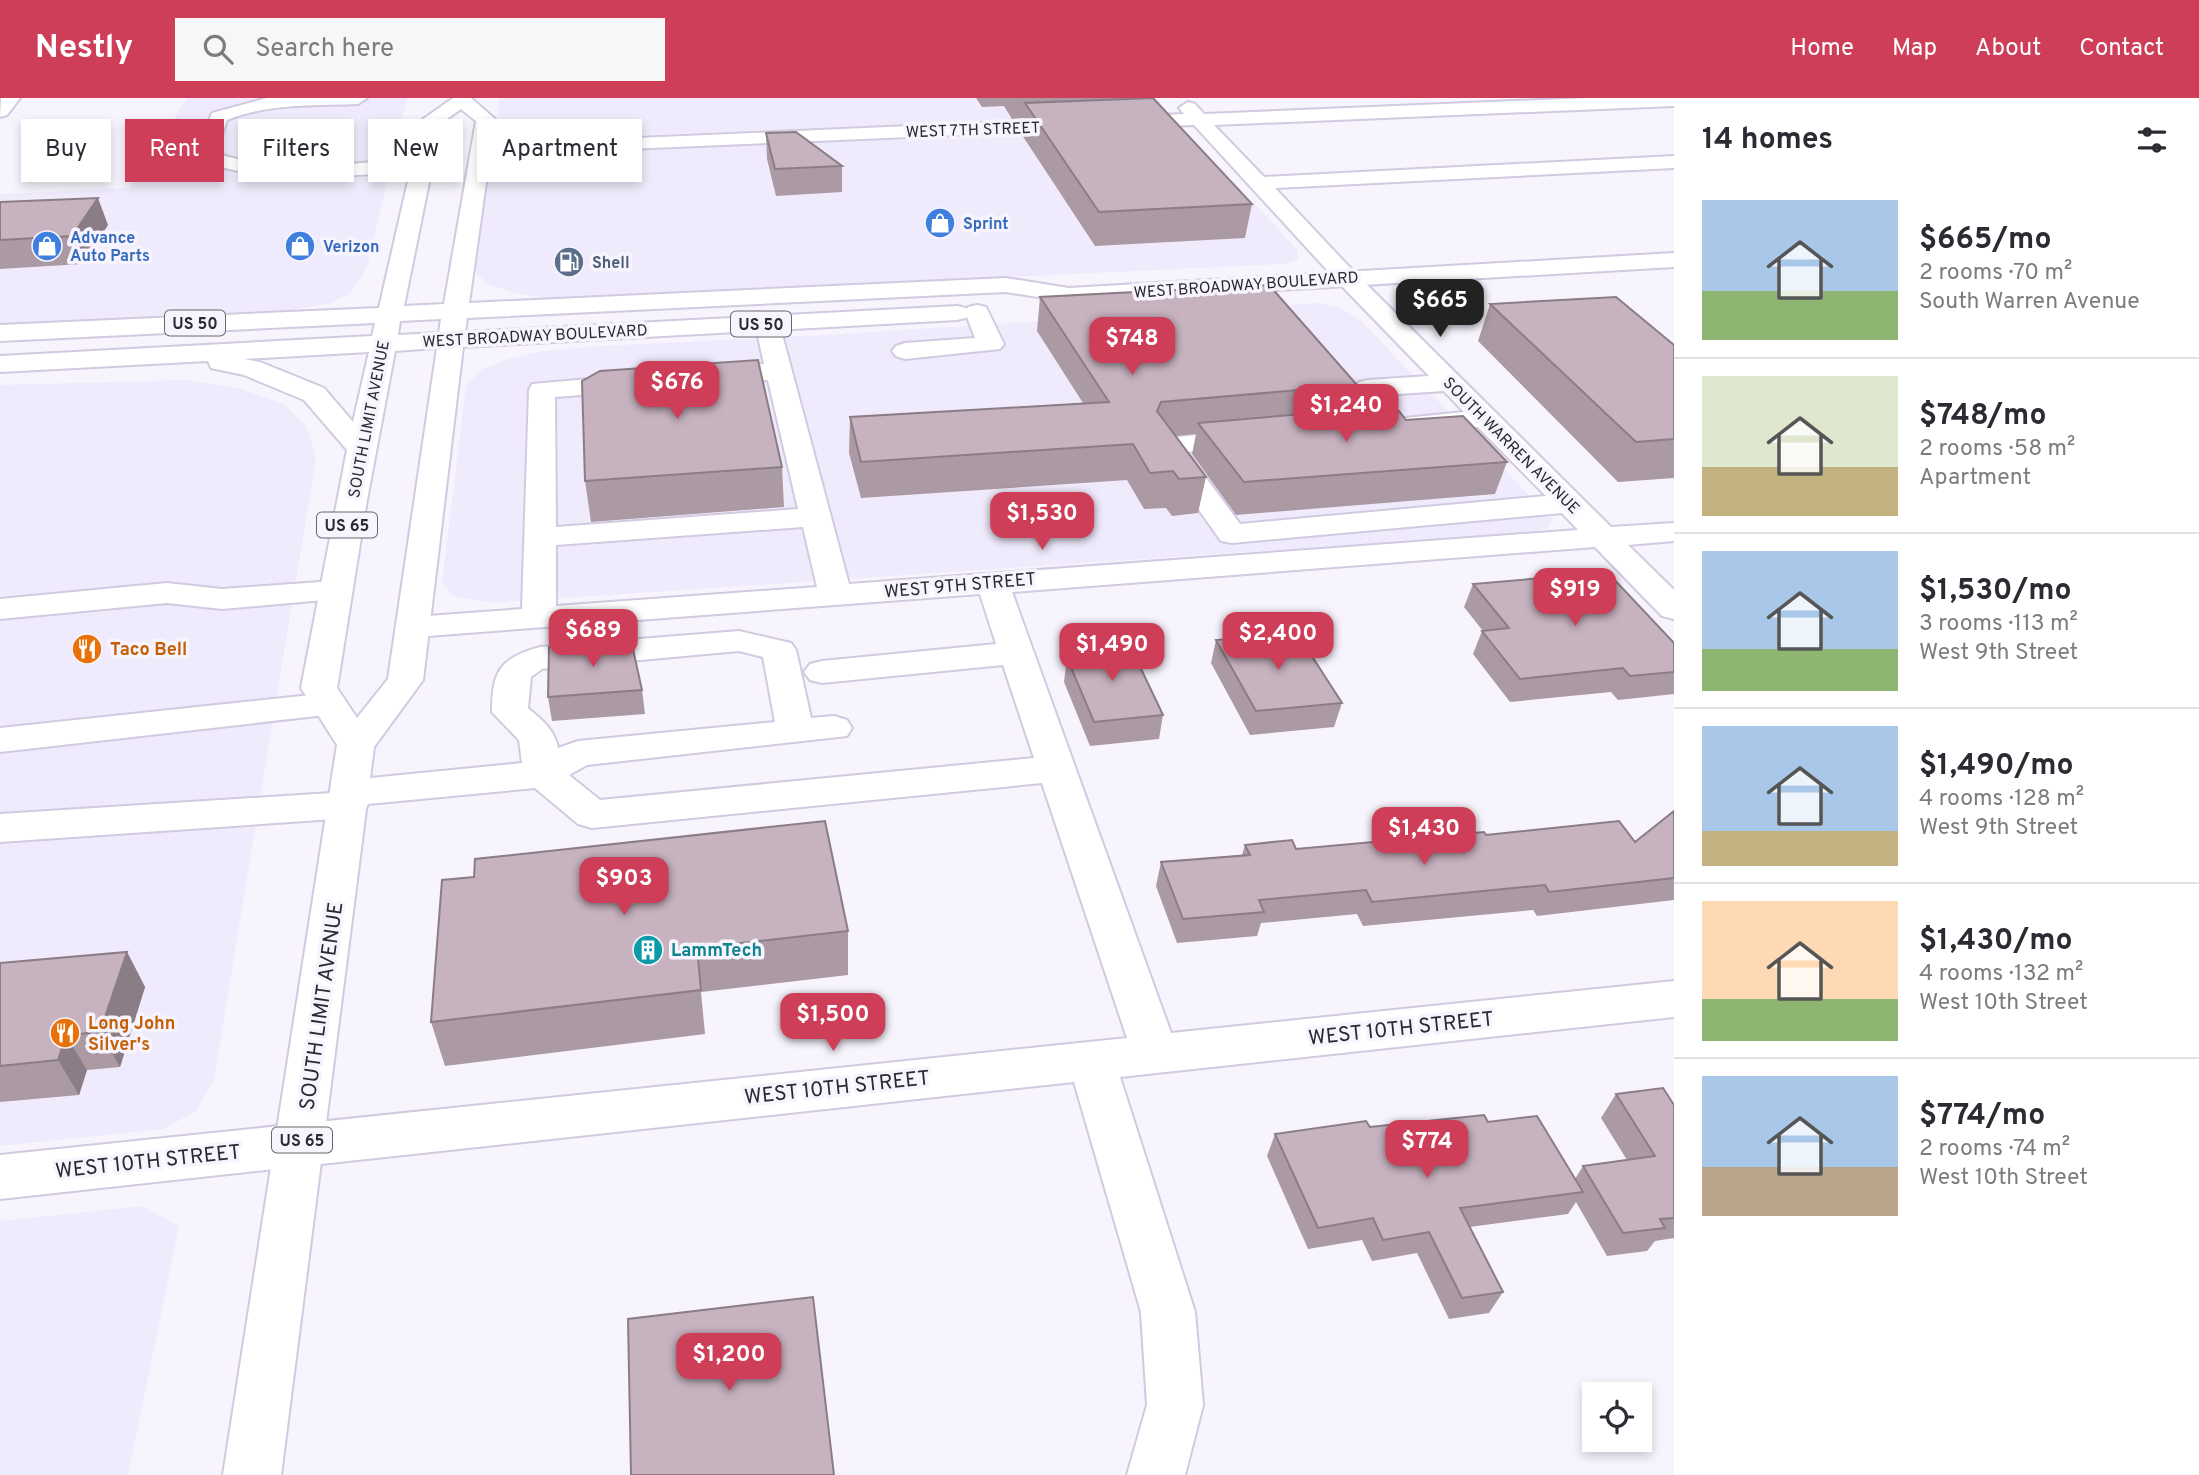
<!DOCTYPE html>
<meta charset="utf-8">
<style>
:root{--surface:#fff;--page:#f7f7f7;--text:#2b2b33;--muted:#7c7c81;--line:#e1e1e2;--accent:#ce3e58}
body{margin:0;font-family:Overpass,sans-serif;background:var(--page);color:var(--text);height:100vh;display:flex;flex-direction:column;font-size:26px;white-space:nowrap}
*{box-sizing:border-box;margin:0}
p{font-size:23px;color:var(--muted)}
.icon{flex:none;width:38px;height:38px;fill:none;stroke:currentColor;stroke-width:2;stroke-linecap:round;stroke-linejoin:round}
.map{position:relative;flex:1;overflow:hidden}
.drawer{display:flex;flex-direction:column;background:var(--surface);width:525px}
.drawer>*{flex:none}
.hud{position:absolute;left:21px;top:21px;width:665px;height:63px;display:flex;gap:14px}
.tools{position:absolute;left:1582px;top:1284px;display:grid;gap:14px}
.tools a{display:grid;place-items:center;width:70px;height:70px;border-radius:0px;background:var(--surface);box-shadow:0 4px 10px #0003;font-size:35px}
.price{position:absolute;translate:-50% -60px;padding:0 16px;border-radius:14px;background:var(--accent);color:#fff;font-size:23px;line-height:46px;filter:drop-shadow(0 2px 4px #0008)}
.price::after{content:'';position:absolute;left:50%;top:42px;width:21px;height:16px;margin-left:-10px;background:inherit;clip-path:polygon(0 0,100% 0,50% 100%)}
.price.selected{background:#222;color:#fff}
ul{padding:0;list-style:none}
li{display:flex;align-items:center;gap:21px;height:175px;padding:0 28px}
li+li{border-top:2px solid var(--line)}
li span{display:grid;place-items:center;flex:none;width:196px;height:140px;border-radius:0px;color:#555}
li>.icon{margin-inline-start:auto}
span .icon{width:84px;height:84px;fill:#fffc;stroke-width:1}
li b{font-size:30px}
h2{display:flex;justify-content:space-between;align-items:center;height:84px;padding:0 28px;font-size:30px}
.chip{padding:0 24px;border-radius:0px;background:var(--surface);box-shadow:0 4px 10px #0003;font-size:24px;line-height:63px}
.chip.selected{background:var(--accent);color:#fff}
header{display:flex;align-items:center;gap:42px;box-sizing:border-box;height:98px;padding:0 35px;background:var(--accent);color:#fff}
header strong{font-size:33px}
nav{display:flex;gap:38px;margin-inline-start:auto;font-size:24px}
.search{width:490px;height:63px;background:var(--page);display:flex;align-items:center;gap:18px;box-sizing:border-box;padding:0 24px;border-radius:0px;color:var(--muted);font-size:26px}
main{display:flex;flex:1;min-height:0}
.map>svg:first-child{display:block}
.built{fill:#f0ebfc}
.lines{fill:none;stroke-linecap:round;stroke-linejoin:round}
.minor-casing{stroke:#d1cae0;stroke-width:4}
.highway-casing{stroke:#d1cae0;stroke-width:4}
.minor{fill:#fff;fill-rule:evenodd}
.highway{fill:#fff;fill-rule:evenodd}
.wall{fill:#ab99a4}
.shaded-wall{fill:#8b7d86}
.building{fill:#c7b2bf;stroke:#8b7d86;stroke-width:2}
.labels{text-anchor:middle;stroke-width:7;stroke-linejoin:round;paint-order:stroke}
.far-street-label{font-size:16px;fill:#2b2931;stroke:#f7f4fd}
.far-shop-label{font-size:16px;font-weight:bold;fill:#366cbe;stroke:#f7f4fd;text-anchor:start}
.far-service-label{font-size:16px;font-weight:bold;fill:#4e5e75;stroke:#f7f4fd;text-anchor:start}
.shield{fill:#f7f4fd;stroke:#68666e;stroke-width:2}
.shield-label{font-size:16px;font-weight:bold;fill:#2b2931}
.street-label{font-size:18px;fill:#2b2931;stroke:#f7f4fd}
.food-label{font-size:18px;font-weight:bold;fill:#c56008;stroke:#f7f4fd;text-anchor:start}
.culture-label{font-size:18px;font-weight:bold;fill:#0d838f;stroke:#f7f4fd;text-anchor:start}
.near-street-label{font-size:21px;fill:#2b2931;stroke:#f7f4fd}
</style>
<header>
<strong>Nestly</strong>
<div class="search"><svg class="icon" aria-label="search" viewBox="0 0 24 24"><circle cx="10" cy="10" r="6"/><path d="M15 15l6 6"/></svg>Search here</div>
<nav><a>Home</a><a>Map</a><a>About</a><a>Contact</a></nav>
</header>
<main>
<div class="map">
<svg width="1674" height="1377" viewBox="0 0 1674 1377">
<rect width="100%" height="100%" fill="#f7f4fd"/>
<path class="built" d="M187 0H407L368 165 360 182 349 196 328 206 291 212 0 228V96L130 90Z
M499 0H1156L1167 12 1157 17 517 42 496 37Z
M1159 32 1187 35 1297 151 1298 161 1285 166 550 201 511 194 487 186 470 168 484 68 496 62 520 56Z
M1319 205 1341 210 1360 222 1552 421 1548 430 1529 435 491 505 453 498 442 485 466 288 481 272 508 261 544 253 602 248 825 237Z
M185 282 238 290 282 305 306 327 316 360 214 981 197 1012 164 1031 0 1048V287Z
M143 1108 179 1128 128 1377H0V1123Z"/>
<g class="lines">
<g class="minor-casing">
<path id="minor" d="M1 0H20L7 17 0 19Z
M267 0H367L358 6C314 8 268 5 227 22L216 55C282 78 357 64 425 60L432 62 435 66 432 70 425 72C349 77 272 89 198 62L195 58 212 15Z
M1587 0H1674V8L1214 27 1264 79 1674 58V70L1275 90 1354 174 1611 429 1674 425V443L1628 447 1674 492V521L1662 518 1595 449 1012 494 1171 935 1674 883V919L1120 979 1195 1214 1203 1307 1185 1377H1127L1147 1307 1141 1214 1074 984 0 1101V1057L1127 940 1042 685 592 730 578 726 535 690 368 706 363 717 349 720 0 744V716L331 695 336 686 350 682 522 665 519 642 492 614C492 573 500 560 540 549L739 533 791 545 796 552 811 620 834 618 847 622 852 630 847 638 587 667 569 677 600 702 1034 660 1003 567 822 585 810 582 804 574 810 566 822 563 996 546 980 496 414 539 402 536 397 529 402 522 414 519 522 511 529 292 532 286 634 277 643 279 647 285 643 291 634 293 555 299 556 429 798 411 768 282 708 287 699 285 695 279 699 273 764 266 755 225 758 220 767 218 776 220 779 225 849 486 1578 432 1562 415 1232 445 1221 443 1153 347 1157 341 1247 332 1257 334 1261 340 1257 346 1187 354 1240 426 1546 398 1478 329 1415 334 1405 332 1401 326 1405 320 1464 314 1444 293 1368 298 1359 296 1355 290 1359 284 1368 282 1429 278 1338 184 1194 27 483 57 476 55 473 51 476 47 1184 16 1179 10 1188 4 1195 6 1204 16ZM803 429 817 489 556 508V447ZM739 553 763 559 775 624 578 643 558 650C554 631 543 623 528 610L531 579 542 571Z
M977 207 986 209 1004 246 1000 251 905 261 896 258 892 253 896 248 905 245 975 240 965 214 968 209Z
M334 483 346 486 350 493 346 500 222 511 167 505 0 521V501L167 485 222 491Z
M330 595 343 599 348 607 343 615 0 654V630Z"/>
</g>
<g class="highway-casing">
<path id="highway" d="M453 0H471L495 21 469 205 1006 180 1069 190 1674 155V169L1069 204 1006 194 467 220 465 234 957 208 966 210 969 215 966 220 957 222 463 249 423 582 374 649 281 1377H223L337 647 301 590 347 352 304 302 244 277 211 270 208 263 0 274V258L372 238 375 225 0 243V227L379 210 422 22ZM461 11 476 23 444 206 404 208 441 25ZM441 221 439 235 398 237 400 223ZM437 250 388 581 357 620 337 590 367 402 395 253ZM369 254 353 324 324 290 260 264 244 261Z"/>
</g>
<use href="#minor" class="minor"/>
<use href="#highway" class="highway"/>
</g>
<path class="wall" d="M976 0H1136L1252 106 1245 140 1095 148 1022 37 1024 20 1012 21 1004 8 982 9Z
M766 35 842 68V94L776 98 767 61Z
M0 104 108 127 82 166 0 171Z
M1040 199 1357 287 1350 312 1376 314 1406 322 1507 364 1495 396 1236 417 1192 356 1196 336 1175 338 1206 379 1198 415 1172 418 1166 410 1144 411 1127 382 861 400 849 355 850 319 1083 305 1037 233Z
M1490 206 1674 247V380L1618 384 1478 243Z
M782 369 784 409 591 424 585 383Z
M1473 486 1674 545V596L1618 602 1611 594 1510 604 1473 556 1482 533H1483L1464 509Z
M1216 542 1342 605 1334 629 1250 637 1211 565Z
M1074 547 1121 557 1163 617 1159 641 1090 648 1064 584 1067 560H1072Z
M642 592 645 616 552 623 548 599Z
M1674 713V802L1537 818 1533 812 1363 828 1357 816 1261 825 1257 838 1177 845 1156 788 1161 764 1242 757 1245 747 1296 751 1486 737 1635 744Z
M442 782 848 833V877L701 894 705 936 445 968 431 924Z
M127 854 145 889 120 969 87 972 79 997 0 1004V865Z
M1616 996 1674 1007V1140L1655 1143 1647 1153 1607 1158 1576 1104 1568 1116 1469 1129 1503 1194 1489 1215 1449 1221 1417 1155 1372 1163 1362 1142 1308 1151 1267 1058 1275 1036 1370 1029 1488 1024 1575 1081 1583 1068 1627 1062 1601 1020Z"/>
<path class="shaded-wall" d="M98 100 108 127 82 166 72 138Z
M127 854 145 889 120 969 100 934Z
M66 937 87 972 79 997 58 962Z"/>
<path class="building" d="M1153 0 1252 106 1099 114 1025 5Z
M796 34 842 68 775 71 766 35Z
M98 100 72 138 0 142V104Z
M1269 187 1357 287 1161 304 1157 313 1206 379 1179 381 1173 373 1150 375 1133 346 861 364 850 319 1109 304 1040 199Z
M1616 199 1674 247V341L1636 344 1490 206Z
M758 262 782 369 585 383 582 283 600 273Z
M1373 310 1376 314 1399 313 1406 322 1463 318 1507 364 1244 384 1198 325Z
M1588 476 1590 478 1610 477 1674 545V574L1630 578 1623 570 1520 581 1482 533 1509 530 1473 486Z
M1297 535 1342 605 1256 613 1216 542Z
M631 542 642 592 548 599 549 549Z
M1115 543 1121 557 1134 556 1163 617 1094 624 1067 560 1079 559 1074 547Z
M1674 713V780L1549 794 1545 787 1372 804 1366 792 1259 802 1264 814 1183 821 1161 764 1250 757 1245 747 1292 742 1296 751 1484 734 1486 737 1619 723 1635 744Z
M825 723 848 833 697 850 701 892 431 924 442 782 474 779 475 761Z
M127 854 100 934 66 937 58 962 0 968V865Z
M1663 990 1674 1007V1120L1660 1121 1665 1130 1623 1135 1583 1068 1655 1058 1616 996Z
M1484 1017 1488 1024 1537 1018 1583 1094 1460 1110 1503 1194 1462 1200 1429 1134 1383 1142 1373 1120 1318 1130 1275 1036 1366 1023 1370 1029Z
M813 1199 834 1377H631L628 1221Z"/>
<defs>
<g id="shop-disc" transform="scale(1.575)"><circle r="9.5" fill="#3f7fe0" stroke="#f7f4fd"/><path d="M-5-2.5h2.3a2.7 3.5 0 0 1 5.4 0H5L5.5 6h-11ZM-1.5-2.5h3a1.5 2.3 0 0 0-3 0Z" fill="#fff"/></g>
<g id="fuel-disc" transform="scale(1.575)"><circle r="9.5" fill="#5c6f8a" stroke="#f7f4fd"/><path d="M-5.5-6h7V0h2V4h1.3V-2.5L3-4.5l.8-.8L6-3V5H2.5V1h-1V6h-7ZM-4.2-4.7v3.2H.2V-4.7Z" fill="#fff"/></g>
<g id="restaurant-disc" transform="scale(1.575)"><circle r="9.5" fill="#e8710a" stroke="#f7f4fd"/><path d="M-5-6h1v4h1v-4h1v4h1v-4h1v5L-1.5 .5V6h-2V.5L-5-1ZM5-6V6H3V1.5H1.5Q1.5-4 5-6Z" fill="#fff"/></g>
<g id="building-disc" transform="scale(1.575)"><circle r="9.5" fill="#0f9aa8" stroke="#f7f4fd"/><path d="M-4-6H4V6H1V3H-1V6H-4ZM-2.5-4.3h1.7v1.8h-1.7ZM.8-4.3h1.7v1.8H.8ZM-2.5-1h1.7V.8h-1.7ZM.8-1h1.7V.8H.8Z" fill="#fff"/></g>
</defs>
<g fill-rule="evenodd">
<use href="#shop-disc" x="940" y="125"/>
<use href="#shop-disc" x="47" y="148"/>
<use href="#shop-disc" x="300" y="148"/>
<use href="#fuel-disc" x="569" y="164"/>
<use href="#restaurant-disc" x="87" y="551"/>
<use href="#building-disc" x="648" y="852"/>
<use href="#restaurant-disc" x="65" y="935"/>
</g>
<g class="labels">
<g class="far-street-label">
<text transform="translate(973 31) rotate(-2)" y="6">WEST 7TH STREET</text>
<text transform="translate(1246 186) rotate(-4)" y="6">WEST BROADWAY BOULEVARD</text>
<text transform="translate(535 237) rotate(-3)" y="6">WEST BROADWAY BOULEVARD</text>
<text transform="translate(368 321) rotate(-79)" y="6">SOUTH LIMIT AVENUE</text>
<text transform="translate(1512 347) rotate(45)" y="6">SOUTH WARREN AVENUE</text>
</g>
<g class="far-shop-label">
<text x="963" y="131">Sprint</text>
<text x="70" y="145">Advance<tspan x="70" dy="18">Auto Parts</tspan></text>
<text x="323" y="154">Verizon</text>
</g>
<g class="far-service-label">
<text x="592" y="170">Shell</text>
</g>
<g class="shield">
<rect x="165" y="212.5" width="60" height="25" rx="5"/>
<rect x="731" y="213.5" width="60" height="25" rx="5"/>
<rect x="317" y="414.5" width="60" height="25" rx="5"/>
<rect x="272" y="1029.5" width="60" height="25" rx="5"/>
</g>
<g class="shield-label">
<text x="195" y="231">US 50</text>
<text x="761" y="232">US 50</text>
<text x="347" y="433">US 65</text>
<text x="302" y="1048">US 65</text>
</g>
<g class="street-label">
<text transform="translate(960 487) rotate(-5)" y="6">WEST 9TH STREET</text>
</g>
<g class="food-label">
<text x="110" y="557">Taco Bell</text>
<text x="88" y="931">Long John<tspan x="88" dy="21">Silver's</tspan></text>
</g>
<g class="culture-label">
<text x="671" y="858">LammTech</text>
</g>
<g class="near-street-label">
<text transform="translate(321 908) rotate(-82)" y="7">SOUTH LIMIT AVENUE</text>
<text transform="translate(1401 930) rotate(-6)" y="7">WEST 10TH STREET</text>
<text transform="translate(837 989) rotate(-6)" y="7">WEST 10TH STREET</text>
<text transform="translate(148 1063) rotate(-6)" y="7">WEST 10TH STREET</text>
</g>
</g>
</svg>
<div class="tools">
<a><svg class="icon" aria-label="locate" viewBox="0 0 24 24"><circle cx="12" cy="12" r="6"/><path d="M12 2v4M12 18v4M2 12h4M18 12h4"/></svg></a>
</div>
<b class="price selected" style="left:1440px;top:241px">$665</b>
<b class="price" style="left:1132px;top:279px">$748</b>
<b class="price" style="left:677px;top:323px">$676</b>
<b class="price" style="left:1346px;top:346px">$1,240</b>
<b class="price" style="left:1042px;top:454px">$1,530</b>
<b class="price" style="left:1575px;top:530px">$919</b>
<b class="price" style="left:593px;top:571px">$689</b>
<b class="price" style="left:1278px;top:574px">$2,400</b>
<b class="price" style="left:1112px;top:585px">$1,490</b>
<b class="price" style="left:1424px;top:769px">$1,430</b>
<b class="price" style="left:624px;top:819px">$903</b>
<b class="price" style="left:833px;top:955px">$1,500</b>
<b class="price" style="left:1427px;top:1082px">$774</b>
<b class="price" style="left:729px;top:1295px">$1,200</b>
<div class="hud">
<a class="chip">Buy</a>
<a class="chip selected">Rent</a>
<a class="chip">Filters</a>
<a class="chip">New</a>
<a class="chip">Apartment</a>
</div>
</div>
<section class="drawer">
<h2>14 homes<svg class="icon" aria-label="filters" viewBox="0 0 24 24"><path d="M4 7h16M4 17h16"/><circle cx="9" cy="7" r="2"/><circle cx="15" cy="17" r="2"/></svg></h2>
<ul>
<li><span style="background:linear-gradient(#a9c7e8 65%,#8fb573 0)"><svg class="icon" aria-label="home" viewBox="0 0 24 24"><path d="M3 11l9-7 9 7M6 9v11h12V9"/></svg></span><div><b>$665/mo</b><p>2 rooms · 70 m²</p><p>South Warren Avenue</p></div></li>
<li><span style="background:linear-gradient(#dfe7d0 65%,#c2b280 0)"><svg class="icon" aria-label="home" viewBox="0 0 24 24"><path d="M3 11l9-7 9 7M6 9v11h12V9"/></svg></span><div><b>$748/mo</b><p>2 rooms · 58 m²</p><p>Apartment</p></div></li>
<li><span style="background:linear-gradient(#a9c7e8 70%,#8fb573 0)"><svg class="icon" aria-label="home" viewBox="0 0 24 24"><path d="M3 11l9-7 9 7M6 9v11h12V9"/></svg></span><div><b>$1,530/mo</b><p>3 rooms · 113 m²</p><p>West 9th Street</p></div></li>
<li><span style="background:linear-gradient(#a9c7e8 75%,#c2b280 0)"><svg class="icon" aria-label="home" viewBox="0 0 24 24"><path d="M3 11l9-7 9 7M6 9v11h12V9"/></svg></span><div><b>$1,490/mo</b><p>4 rooms · 128 m²</p><p>West 9th Street</p></div></li>
<li><span style="background:linear-gradient(#ffd9b3 70%,#8fb573 0)"><svg class="icon" aria-label="home" viewBox="0 0 24 24"><path d="M3 11l9-7 9 7M6 9v11h12V9"/></svg></span><div><b>$1,430/mo</b><p>4 rooms · 132 m²</p><p>West 10th Street</p></div></li>
<li><span style="background:linear-gradient(#a9c7e8 65%,#b9a48a 0)"><svg class="icon" aria-label="home" viewBox="0 0 24 24"><path d="M3 11l9-7 9 7M6 9v11h12V9"/></svg></span><div><b>$774/mo</b><p>2 rooms · 74 m²</p><p>West 10th Street</p></div></li>
</ul>
</section>
</main>
